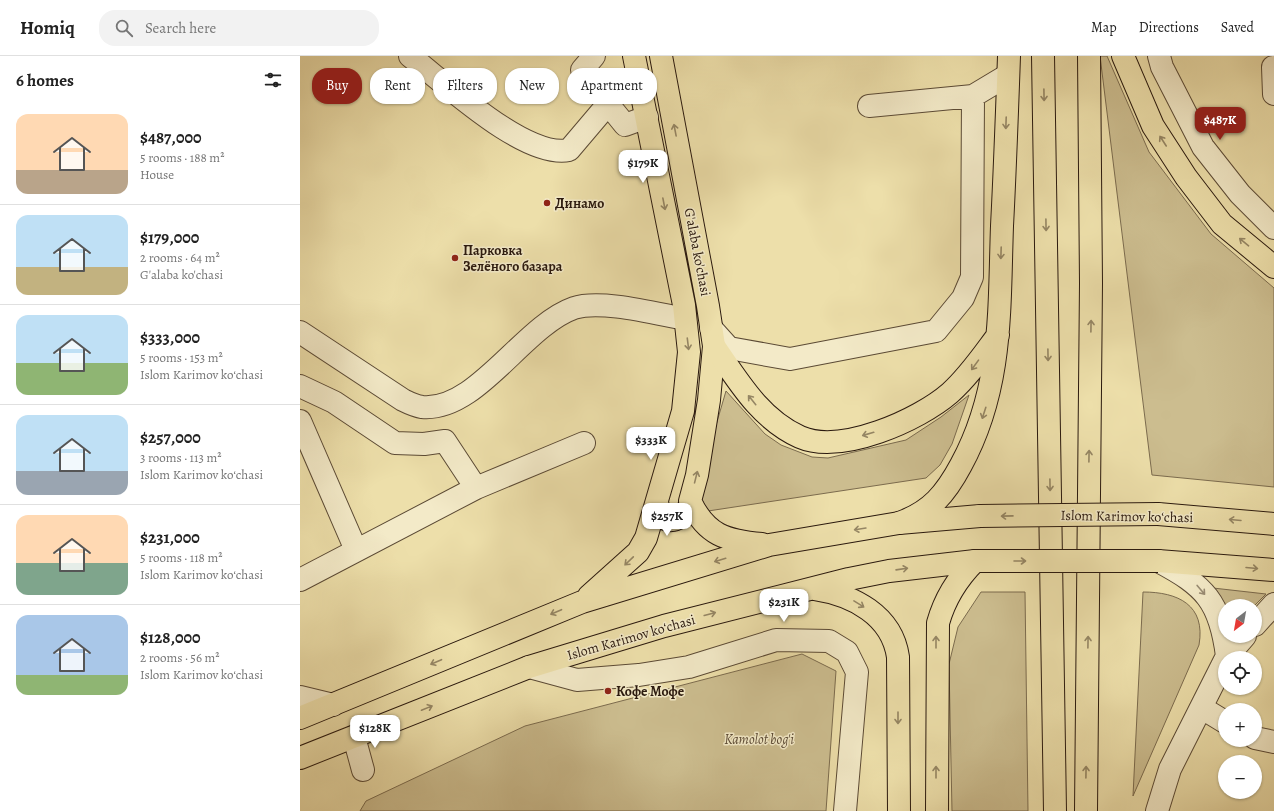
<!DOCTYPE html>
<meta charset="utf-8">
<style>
:root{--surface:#fff;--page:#f2f2f2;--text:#222;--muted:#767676;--line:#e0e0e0;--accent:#8f2418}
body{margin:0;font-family:Alegreya,serif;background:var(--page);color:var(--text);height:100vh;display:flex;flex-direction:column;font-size:15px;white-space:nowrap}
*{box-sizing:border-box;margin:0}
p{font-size:13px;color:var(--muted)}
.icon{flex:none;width:22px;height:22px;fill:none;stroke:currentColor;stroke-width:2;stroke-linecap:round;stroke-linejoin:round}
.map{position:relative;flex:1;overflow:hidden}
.side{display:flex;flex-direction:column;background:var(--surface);width:300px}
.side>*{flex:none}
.guide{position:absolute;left:12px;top:12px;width:380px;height:36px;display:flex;gap:8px}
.needle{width:26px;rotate:211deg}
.controls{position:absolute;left:918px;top:543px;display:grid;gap:8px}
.controls a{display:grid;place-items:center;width:44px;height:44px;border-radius:50%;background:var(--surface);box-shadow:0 1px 3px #0004;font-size:20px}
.price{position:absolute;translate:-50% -34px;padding:0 9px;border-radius:8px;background:#fff;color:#222;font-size:13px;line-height:26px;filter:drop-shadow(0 1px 2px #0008)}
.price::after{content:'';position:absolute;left:50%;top:24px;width:12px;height:9px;margin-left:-6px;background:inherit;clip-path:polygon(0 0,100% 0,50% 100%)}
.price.on{background:var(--accent);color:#fff}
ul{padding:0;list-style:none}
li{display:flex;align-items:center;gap:12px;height:100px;padding:0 16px}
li+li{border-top:1px solid var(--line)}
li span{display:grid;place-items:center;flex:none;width:112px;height:80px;border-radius:12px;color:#555}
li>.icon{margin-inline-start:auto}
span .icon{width:48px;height:48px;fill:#fffc;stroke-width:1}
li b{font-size:17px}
h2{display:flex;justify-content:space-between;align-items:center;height:48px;padding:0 16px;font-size:17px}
.tag{padding:0 14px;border-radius:16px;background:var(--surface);box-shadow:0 1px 3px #0004;font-size:14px;line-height:36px}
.tag.on{background:var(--accent);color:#fff}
header{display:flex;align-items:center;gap:24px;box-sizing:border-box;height:56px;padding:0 20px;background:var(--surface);border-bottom:1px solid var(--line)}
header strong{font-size:19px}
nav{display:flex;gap:22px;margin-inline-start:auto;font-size:14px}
.search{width:280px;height:36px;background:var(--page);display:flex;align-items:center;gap:10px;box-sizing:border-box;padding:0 14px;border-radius:16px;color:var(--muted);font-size:15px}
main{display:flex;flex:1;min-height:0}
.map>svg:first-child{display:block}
.green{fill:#ccbd8f;stroke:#7b6b4e}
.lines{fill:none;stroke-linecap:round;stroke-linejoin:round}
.minor-casing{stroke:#5b4a35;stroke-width:24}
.major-casing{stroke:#2a190e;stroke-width:24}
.highway-casing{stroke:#2a190e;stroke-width:24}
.minor{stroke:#f3eac8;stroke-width:22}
.major{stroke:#eddfaa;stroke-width:22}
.highway{stroke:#eddfaa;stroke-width:22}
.major-bridge-casing{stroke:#2a190e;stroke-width:24;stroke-linecap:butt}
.highway-bridge-casing{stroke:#2a190e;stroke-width:24;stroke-linecap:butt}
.major-bridge{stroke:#eddfaa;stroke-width:22}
.highway-bridge{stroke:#eddfaa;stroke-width:22}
.oneway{stroke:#958664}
.oneway2{stroke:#998c74}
.poi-dot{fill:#8f2418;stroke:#f3eac8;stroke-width:1.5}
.labels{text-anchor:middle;stroke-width:3;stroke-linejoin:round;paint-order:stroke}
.poi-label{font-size:14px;font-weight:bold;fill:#2a190e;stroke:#f3eac8;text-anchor:start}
.street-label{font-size:14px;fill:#2a190e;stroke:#f3eac8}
.park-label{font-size:14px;font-style:italic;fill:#5b4a35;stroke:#f3eac8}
</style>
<header>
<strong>Homiq</strong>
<div class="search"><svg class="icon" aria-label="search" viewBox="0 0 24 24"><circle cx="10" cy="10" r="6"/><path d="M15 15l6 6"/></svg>Search here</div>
<nav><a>Map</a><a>Directions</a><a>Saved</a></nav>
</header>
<main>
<section class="side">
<h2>6 homes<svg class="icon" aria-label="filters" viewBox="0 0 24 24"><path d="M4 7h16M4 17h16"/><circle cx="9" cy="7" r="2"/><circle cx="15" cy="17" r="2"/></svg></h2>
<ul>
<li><span style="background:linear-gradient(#ffd9b3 70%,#b9a48a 0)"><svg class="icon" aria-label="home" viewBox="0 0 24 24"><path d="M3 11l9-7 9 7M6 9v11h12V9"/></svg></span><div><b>$487,000</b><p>5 rooms · 188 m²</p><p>House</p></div></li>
<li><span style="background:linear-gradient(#bfe0f5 65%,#c2b280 0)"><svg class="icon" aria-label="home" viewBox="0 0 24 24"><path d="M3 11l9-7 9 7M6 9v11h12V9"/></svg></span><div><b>$179,000</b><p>2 rooms · 64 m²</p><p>G'alaba ko'chasi</p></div></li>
<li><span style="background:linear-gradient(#bfe0f5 60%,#8fb573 0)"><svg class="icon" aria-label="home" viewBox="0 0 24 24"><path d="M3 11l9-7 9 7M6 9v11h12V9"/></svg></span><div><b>$333,000</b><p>5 rooms · 153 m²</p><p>Islom Karimov koʻchasi</p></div></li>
<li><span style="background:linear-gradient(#bfe0f5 70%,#9aa5b1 0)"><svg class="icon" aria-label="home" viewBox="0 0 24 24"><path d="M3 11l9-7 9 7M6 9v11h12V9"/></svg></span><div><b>$257,000</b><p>3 rooms · 113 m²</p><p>Islom Karimov koʻchasi</p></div></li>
<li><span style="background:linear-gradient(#ffd9b3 60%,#7fa58c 0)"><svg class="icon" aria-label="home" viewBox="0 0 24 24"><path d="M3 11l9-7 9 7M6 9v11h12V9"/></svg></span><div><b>$231,000</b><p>5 rooms · 118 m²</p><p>Islom Karimov koʻchasi</p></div></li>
<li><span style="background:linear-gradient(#a9c7e8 75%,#8fb573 0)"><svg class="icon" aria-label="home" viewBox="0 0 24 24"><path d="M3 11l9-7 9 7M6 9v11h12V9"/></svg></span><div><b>$128,000</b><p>2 rooms · 56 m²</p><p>Islom Karimov koʻchasi</p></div></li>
</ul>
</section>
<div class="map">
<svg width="974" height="755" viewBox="0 0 974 755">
<rect width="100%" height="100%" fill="#eddfaa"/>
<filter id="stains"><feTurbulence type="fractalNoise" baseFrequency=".005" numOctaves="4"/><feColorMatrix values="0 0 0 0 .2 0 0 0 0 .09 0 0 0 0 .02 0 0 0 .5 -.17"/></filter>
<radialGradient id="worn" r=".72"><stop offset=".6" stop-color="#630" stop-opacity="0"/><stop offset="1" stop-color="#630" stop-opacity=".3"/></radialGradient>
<path class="green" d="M800 0H807L849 96 911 178 974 232V431L852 419Z
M426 335 465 378 481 389 512 401 528 402 606 384 641 361 669 339 652 388 640 409 626 422 408 455 397 434Z
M913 532 966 538 954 550H925Z
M681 536H725L728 755H652L649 608 658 571Z
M843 536C878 536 906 549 899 589L833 740Z
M502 598 536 615 526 755H60L66 745 225 670Z"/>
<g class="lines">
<g class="minor-casing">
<path id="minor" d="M110 0C145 27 225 103 269 94L308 48 325 69 347 61
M294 0 282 14 308 48
M859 0 862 11 903 91 940 138 974 172
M973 11 974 38
M569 50 673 40
M411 272 429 292 490 303 636 275 663 242 672 221 673 40 708 19
M0 276 103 344C109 347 115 350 122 351 177 356 223 270 274 252 301 243 357 258 385 263
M0 330 34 346 95 387 124 388 145 385 176 432 284 387
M0 365 56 494
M858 505C905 530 920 545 927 600
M0 524 176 432
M955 569 974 548
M926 602 945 580
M229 611 277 624 339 619 389 611 476 584 529 585 547 596 557 616 545 755
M0 641 33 649
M902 652 925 666
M54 681 63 714
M955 682 974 686
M857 755 870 713 925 604"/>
</g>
<g class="major-casing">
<path id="major" d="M361 0 408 250 414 290 409 344 397 419 390 445C406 479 426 485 462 488
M357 445C360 472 379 468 391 449
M858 458 974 468
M514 533C553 539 592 559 598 601L599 755
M289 540 338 496 346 482 383 355 389 296 384 249 334 0
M0 662 282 546 469 489 599 467 680 460
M0 702 229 611 364 570 549 523 589 515 675 505
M786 755 791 227 789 0"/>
</g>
<g class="highway-casing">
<path id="highway" d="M743 0 755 755
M823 0 853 70 886 121 922 168 974 211
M414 290C438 325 460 363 500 381 541 399 619 364 650 337 669 320 683 299 698 279
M599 467C631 456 646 437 661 409 703 332 699 254 702 170 705 113 707 57 709 0
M858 505 974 514
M637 755 638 567C645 542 657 523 675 505H681"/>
</g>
<use href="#minor" class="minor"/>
<use href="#major" class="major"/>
<use href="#highway" class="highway"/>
<g class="major-bridge-casing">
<path id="major-bridge" d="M680 460 858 458"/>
</g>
<g class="highway-bridge-casing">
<path id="highway-bridge" d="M681 505H858"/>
</g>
<use href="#major-bridge" class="major-bridge"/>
<use href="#highway-bridge" class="highway-bridge"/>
</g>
<defs><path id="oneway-shaft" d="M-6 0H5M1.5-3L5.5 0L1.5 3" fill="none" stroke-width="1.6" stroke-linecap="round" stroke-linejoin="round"/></defs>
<g class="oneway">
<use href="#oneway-shaft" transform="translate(744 39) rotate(89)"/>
<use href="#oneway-shaft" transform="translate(706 67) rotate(92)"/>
<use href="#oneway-shaft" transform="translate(375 74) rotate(-101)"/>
<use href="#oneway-shaft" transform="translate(863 85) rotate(-123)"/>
<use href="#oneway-shaft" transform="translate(364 148) rotate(79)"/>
<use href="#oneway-shaft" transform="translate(746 169) rotate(89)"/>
<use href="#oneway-shaft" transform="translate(944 186) rotate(-140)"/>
<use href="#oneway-shaft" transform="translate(701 197) rotate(92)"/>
<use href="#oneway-shaft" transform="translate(791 270) rotate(-89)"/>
<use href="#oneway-shaft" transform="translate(388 288) rotate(83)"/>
<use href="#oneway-shaft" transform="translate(748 299) rotate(89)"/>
<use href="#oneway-shaft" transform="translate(675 309) rotate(126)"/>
<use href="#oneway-shaft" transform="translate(452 344) rotate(-129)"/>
<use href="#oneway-shaft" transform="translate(684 357) rotate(108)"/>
<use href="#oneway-shaft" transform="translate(568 378) rotate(164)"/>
<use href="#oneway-shaft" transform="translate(789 400) rotate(-89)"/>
<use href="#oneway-shaft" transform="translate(396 421) rotate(-76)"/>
<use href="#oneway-shaft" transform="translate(750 429) rotate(89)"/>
<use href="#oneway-shaft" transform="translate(707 460) rotate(179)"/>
<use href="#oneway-shaft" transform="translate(935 464) rotate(-175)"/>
<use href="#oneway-shaft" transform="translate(560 473) rotate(171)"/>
<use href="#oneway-shaft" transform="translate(420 504) rotate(163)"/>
<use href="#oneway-shaft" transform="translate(329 505) rotate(136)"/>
<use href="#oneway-shaft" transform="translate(720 505)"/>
<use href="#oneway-shaft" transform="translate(952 512) rotate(5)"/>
<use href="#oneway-shaft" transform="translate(602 513) rotate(-8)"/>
<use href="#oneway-shaft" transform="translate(559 548) rotate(32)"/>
<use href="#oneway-shaft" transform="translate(256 556) rotate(157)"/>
<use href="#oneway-shaft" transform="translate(410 558) rotate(-15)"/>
<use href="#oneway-shaft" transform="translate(636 586) rotate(-90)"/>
<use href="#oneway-shaft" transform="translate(788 586) rotate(-89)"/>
<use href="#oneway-shaft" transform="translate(136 606) rotate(157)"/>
<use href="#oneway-shaft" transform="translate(127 652) rotate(-22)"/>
<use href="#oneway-shaft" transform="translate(598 662) rotate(90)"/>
<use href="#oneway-shaft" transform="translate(636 716) rotate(-90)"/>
<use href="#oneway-shaft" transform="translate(786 716) rotate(-89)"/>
</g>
<use class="oneway2" href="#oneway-shaft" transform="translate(901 534) rotate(50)"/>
<g class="poi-dot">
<circle cx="247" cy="147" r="4"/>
<circle cx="155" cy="202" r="4"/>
<circle cx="308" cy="635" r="4"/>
</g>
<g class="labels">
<g class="poi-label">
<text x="255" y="152">Динамо</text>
<text x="163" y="199">Парковка<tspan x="163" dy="16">Зелёного базара</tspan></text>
<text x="316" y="640">Кофе Мофе</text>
</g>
<g class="street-label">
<text transform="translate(398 196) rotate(79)" y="5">G'alaba ko'chasi</text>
<text transform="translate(827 460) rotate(1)" y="5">Islom Karimov koʻchasi</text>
<text transform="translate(331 581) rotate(-16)" y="5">Islom Karimov koʻchasi</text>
</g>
<g class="park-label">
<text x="459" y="688">Kamolot bog'i</text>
</g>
</g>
<rect width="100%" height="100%" filter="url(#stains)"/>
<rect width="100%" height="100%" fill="url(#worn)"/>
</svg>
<div class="controls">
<a><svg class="needle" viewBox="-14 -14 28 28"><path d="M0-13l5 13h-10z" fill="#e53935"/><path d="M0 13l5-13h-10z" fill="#767676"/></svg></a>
<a><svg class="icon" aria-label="locate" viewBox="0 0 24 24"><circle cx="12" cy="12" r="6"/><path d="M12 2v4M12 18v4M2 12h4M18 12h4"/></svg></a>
<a>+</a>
<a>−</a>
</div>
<b class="price on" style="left:920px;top:85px">$487K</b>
<b class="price" style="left:343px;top:128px">$179K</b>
<b class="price" style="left:351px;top:405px">$333K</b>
<b class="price" style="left:367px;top:481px">$257K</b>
<b class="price" style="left:484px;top:567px">$231K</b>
<b class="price" style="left:75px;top:693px">$128K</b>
<div class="guide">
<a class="tag on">Buy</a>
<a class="tag">Rent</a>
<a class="tag">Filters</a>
<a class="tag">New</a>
<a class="tag">Apartment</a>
</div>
</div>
</main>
